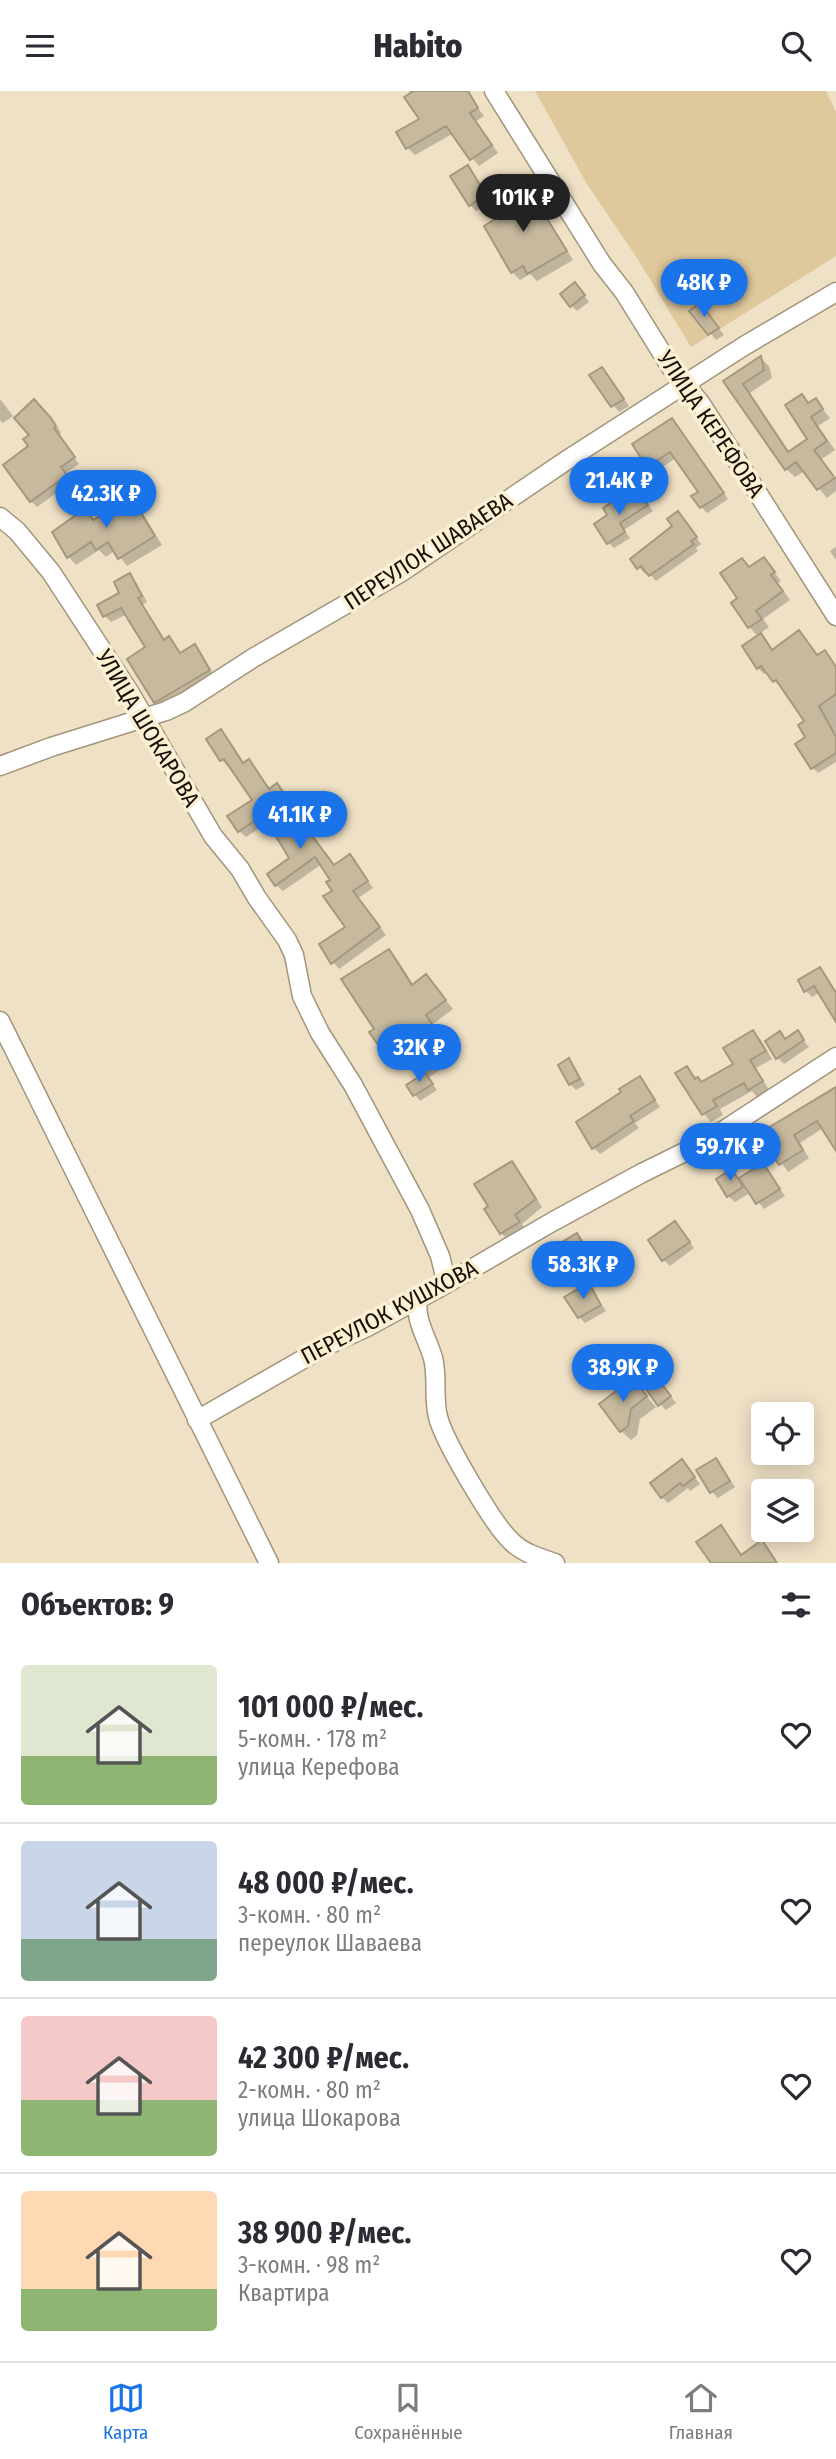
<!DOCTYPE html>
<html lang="ru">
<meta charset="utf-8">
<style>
:root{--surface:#fff;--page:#f7f7f7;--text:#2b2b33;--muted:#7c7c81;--line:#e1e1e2;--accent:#1a73e8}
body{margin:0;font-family:"Fira Sans Condensed",sans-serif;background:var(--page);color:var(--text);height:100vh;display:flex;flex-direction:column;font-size:26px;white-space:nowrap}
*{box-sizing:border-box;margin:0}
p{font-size:23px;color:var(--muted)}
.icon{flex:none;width:38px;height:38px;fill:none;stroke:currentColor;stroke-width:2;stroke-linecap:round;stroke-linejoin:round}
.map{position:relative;height:1472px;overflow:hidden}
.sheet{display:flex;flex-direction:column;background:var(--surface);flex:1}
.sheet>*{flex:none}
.fabs{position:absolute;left:751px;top:1311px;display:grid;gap:14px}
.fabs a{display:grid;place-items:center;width:63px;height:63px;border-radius:7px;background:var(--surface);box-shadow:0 4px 18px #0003;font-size:35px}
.price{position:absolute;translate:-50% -60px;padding:0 16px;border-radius:24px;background:var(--accent);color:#fff;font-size:23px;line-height:46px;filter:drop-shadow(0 2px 4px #0008)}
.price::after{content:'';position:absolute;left:50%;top:42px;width:21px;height:16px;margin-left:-10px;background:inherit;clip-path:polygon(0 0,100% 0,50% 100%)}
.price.on{background:#222;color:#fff}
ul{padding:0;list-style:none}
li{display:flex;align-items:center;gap:21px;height:175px;padding:0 21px}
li+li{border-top:2px solid var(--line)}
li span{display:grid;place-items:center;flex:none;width:196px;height:140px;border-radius:7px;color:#555}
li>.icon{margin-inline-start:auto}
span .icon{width:84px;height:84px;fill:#fffc;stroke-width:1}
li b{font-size:30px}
h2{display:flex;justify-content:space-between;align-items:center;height:84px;padding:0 21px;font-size:30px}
header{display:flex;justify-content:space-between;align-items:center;height:91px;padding:0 21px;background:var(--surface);font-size:32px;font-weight:800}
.menu{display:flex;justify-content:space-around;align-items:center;height:98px;border-top:2px solid var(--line);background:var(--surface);font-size:19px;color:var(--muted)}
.menu a{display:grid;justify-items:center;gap:4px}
.menu .on{color:var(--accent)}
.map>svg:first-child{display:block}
.green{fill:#dec89c}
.shadow{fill:#0003}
.building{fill:#c6b99e;stroke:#a4987d;stroke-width:2}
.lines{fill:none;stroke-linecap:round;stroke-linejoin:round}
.minor-casing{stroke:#a2957b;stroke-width:21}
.minor{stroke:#fff;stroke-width:18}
.labels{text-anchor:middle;stroke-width:7;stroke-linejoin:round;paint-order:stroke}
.street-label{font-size:23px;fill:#151007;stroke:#fcefd2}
</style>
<header><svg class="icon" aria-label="menu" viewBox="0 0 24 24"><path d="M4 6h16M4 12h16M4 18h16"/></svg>Habito<svg class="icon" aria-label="search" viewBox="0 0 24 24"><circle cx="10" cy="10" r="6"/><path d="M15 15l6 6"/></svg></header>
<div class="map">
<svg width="836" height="1472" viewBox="0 0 836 1472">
<rect width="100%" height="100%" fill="#efe1c6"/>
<path class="green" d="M535 0H826L836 21V165L691 256 637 167 587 93Z"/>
<path class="shadow" d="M409 0H465L484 25 476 30 498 62 479 75 452 43 415 64 408 57 421 29Z
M467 76 491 111 476 120 470 114Z
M510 96 528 121 538 115 545 123 573 169 537 190 530 183 520 189 512 181 505 123Z
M581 200 589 211 577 220 571 214Z
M700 214 724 244 716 249 692 220Z
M761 267 769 275 772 287 750 302 790 362 809 349 802 305 810 313 815 309 830 327 818 335 835 359 822 368 836 388V400L827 407 805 380 795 386 786 378 726 291Z
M602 278 629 315 619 321 591 285Z
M0 308 13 325 3 332 0 329Z
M34 311 57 335 61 342 59 344 79 373 66 382 72 391 37 416 31 410V355Z
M678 336 728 408 707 422 701 416 700 401 676 367 655 381 649 375Z
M640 404 653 420 624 439 630 447 614 457 609 452 610 425Z
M131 408 139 416 162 454 127 475 115 459 106 466 99 459 76 474 69 466 54 441 85 420 95 430Z
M684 429 701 453 696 457 698 460 656 490 648 481 645 483 632 468Z
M836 456V469L830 460Z
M764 468 781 490 778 492 790 509 763 528 769 536 759 543 773 560 818 566 836 577V671L818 682 812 676 806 631 782 595 780 596 767 581 764 583 758 577 759 546 749 536 740 508 742 469 751 477Z
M129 485 136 491 147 511 142 514 165 550 169 548 182 564 194 556 215 585 162 617 156 611 148 556 127 523 111 531 105 525 122 502Z
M221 641 244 673 249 670 256 677 270 699 277 694 283 701 295 719 293 720 305 741 313 747 335 775 350 766 373 797 358 807 386 844 339 878 333 871 347 837 332 789 322 773 283 800 276 794 291 768 269 731 246 746 239 740 254 709 231 674 228 676 222 669 208 649Z
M389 860 397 868 414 895 426 885 453 918 433 933 457 968 428 987 437 999 420 1010 408 995 423 985 404 960 393 968 386 961 376 938Z
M820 878 836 901V932L820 901 812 906 806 900Z
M753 941 761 949 772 968 756 977 769 999 757 1006 752 1000 720 1018 723 1024 711 1031 704 1023 678 983 687 977 702 992 735 974Z
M779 942 786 949 798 942 809 956 784 973 778 967Z
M569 970 575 976 585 994 576 999 570 993Z
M639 987 660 1016 635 1032 639 1037 600 1063 594 1057 623 1002Z
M836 999V1054L823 1037 800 1052 809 1067 788 1081 768 1053Z
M511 1072 519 1080 542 1116 522 1133 526 1140 509 1150 501 1142 490 1115Z
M763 1074 785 1105 764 1118 746 1094 743 1095 748 1103 735 1111 728 1105 731 1080 739 1089Z
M681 1138 694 1157 670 1175 664 1169Z
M577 1144 583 1150 601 1181 584 1192 567 1167 572 1165Z
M588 1194 606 1220 585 1232 579 1226Z
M633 1290 656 1316 640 1328 637 1344 631 1349 621 1340Z
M662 1294 676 1312 666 1319 660 1313Z
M715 1369 735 1396 718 1407 712 1401Z
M687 1376 700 1393 690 1400 688 1397 668 1412 662 1406Z"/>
<path class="building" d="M414 0H468L478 17 470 22 492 54 470 69 446 35 406 58 396 41 419 28 404 6Z
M468 74 486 104 469 115 450 85Z
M510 94 526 120 538 113 567 160 527 183 523 175 511 182 484 135 503 123 492 105Z
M575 191 585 204 570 216 560 203Z
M700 212 719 237 708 244 689 220Z
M761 265 764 279 743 293 788 361 807 348 785 314 802 303 808 312 816 307 823 318 811 326 827 350 814 359 835 387 817 399 796 371 785 379 723 290Z
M602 276 624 308 611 316 589 284Z
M34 308 51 327 56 335 54 337 75 366 61 376 67 384 30 411 3 374 28 355 23 348 29 344 14 327Z
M672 327 724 402 700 417 691 405 698 401 670 361 647 376 632 353Z
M641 402 648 414 620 432 625 441 607 453 594 433 607 424 603 417 619 406 624 412Z
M131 406 155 445 118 468 108 451 96 459 91 451 67 467 52 441 86 417 93 429Z
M678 420 697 446 691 450 694 453 649 485 641 475 637 478 630 468 672 435 667 428Z
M764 466 775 481 771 484 783 500 756 520 762 528 748 537 731 512 737 507 720 482 742 467 749 476Z
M130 482 142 505 138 507 164 549 169 545 180 562 195 553 210 579 154 612 127 568 145 556 121 517 103 526 97 514 119 502 114 491Z
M799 539 817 564 825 559 836 576V603L819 615 836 646V662L811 678 795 653 805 646 798 634 804 630 776 589 773 591 761 575 757 578 742 555 761 542 772 559Z
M221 638 243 672 249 668 269 698 277 692 290 711 288 712 304 741 307 738 334 774 350 763 368 790 353 800 380 836 331 873 319 853 345 836 323 805 332 800 326 791 330 789 315 766 275 795 267 783 289 767 263 724 238 741 227 725 252 709 224 668 220 670 206 648Z
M389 858 412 894 426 883 446 909 426 924 450 960 417 982 397 953 384 962 369 941 374 938 341 888Z
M820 876 836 902V931L814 895 804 901 798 889Z
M753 939 766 960 750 969 763 990 748 999 744 992 713 1009 717 1015 702 1024 675 982 687 975 695 988 698 986 701 991 733 973 723 957Z
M798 939 804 949 776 968 765 950 780 940 785 948Z
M569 967 580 988 569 994 558 974Z
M425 982 433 993 413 1005 406 994Z
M640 985 655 1009 630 1025 634 1030 592 1058 576 1031 621 1001 619 998Z
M836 996V1060L817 1030 794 1044 803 1059 779 1074 765 1053 770 1050 763 1040Z
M512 1070 536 1108 515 1124 520 1131 500 1143 484 1118 488 1115 474 1093Z
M763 1072 780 1098 756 1113 739 1087Z
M732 1078 743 1096 727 1106 716 1088Z
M675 1130 690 1151 662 1170 648 1149Z
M577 1142 596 1175 576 1186 565 1167 570 1164 562 1151Z
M589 1192 601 1214 578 1227 564 1206Z
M656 1286 671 1305 658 1315 644 1295Z
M633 1287 647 1305 631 1318 628 1335 620 1341 599 1313Z
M716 1367 730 1390 710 1402 696 1379Z
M682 1368 695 1386 683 1395 680 1392 661 1407 650 1392Z
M721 1434 741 1464 762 1449 777 1472H711L696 1451Z"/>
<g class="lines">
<g class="minor-casing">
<path id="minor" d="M494 0 602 173 624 201 670 275 701 313 836 525
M0 426 17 440 51 481 130 602 213 745 240 778 257 807 287 849 294 864 302 905 320 942 353 994 420 1119 440 1165 444 1181V1194
M0 675 51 656 166 620 185 611 253 567 400 482 570 367 744 255 836 201
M0 930 269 1472
M418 1206C414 1229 427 1246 433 1267 438 1286 433 1307 438 1326 444 1350 494 1435 512 1451 523 1462 540 1467 555 1472
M197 1329 326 1255 367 1236 444 1194 552 1131 642 1082 709 1049 836 966"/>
</g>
<use href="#minor" class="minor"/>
</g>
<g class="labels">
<g class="street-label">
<text transform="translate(711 333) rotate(56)" y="8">УЛИЦА КЕРЕФОВА</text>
<text transform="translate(428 460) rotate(-33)" y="8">ПЕРЕУЛОК ШАВАЕВА</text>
<text transform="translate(148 637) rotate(59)" y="8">УЛИЦА ШОКАРОВА</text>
<text transform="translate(389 1221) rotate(-28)" y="8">ПЕРЕУЛОК КУШХОВА</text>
</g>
</g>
</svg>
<div class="fabs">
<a><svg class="icon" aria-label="locate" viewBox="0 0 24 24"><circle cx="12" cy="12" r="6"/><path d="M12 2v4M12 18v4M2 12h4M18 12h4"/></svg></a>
<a><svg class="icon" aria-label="layers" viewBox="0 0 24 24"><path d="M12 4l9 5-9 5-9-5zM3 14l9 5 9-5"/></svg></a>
</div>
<b class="price on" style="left:523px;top:143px">101K ₽</b>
<b class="price" style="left:704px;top:228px">48K ₽</b>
<b class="price" style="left:619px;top:426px">21.4K ₽</b>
<b class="price" style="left:106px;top:439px">42.3K ₽</b>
<b class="price" style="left:300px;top:760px">41.1K ₽</b>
<b class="price" style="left:419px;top:993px">32K ₽</b>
<b class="price" style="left:730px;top:1092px">59.7K ₽</b>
<b class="price" style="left:583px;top:1210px">58.3K ₽</b>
<b class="price" style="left:623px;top:1313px">38.9K ₽</b>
</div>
<section class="sheet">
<h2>Объектов: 9<svg class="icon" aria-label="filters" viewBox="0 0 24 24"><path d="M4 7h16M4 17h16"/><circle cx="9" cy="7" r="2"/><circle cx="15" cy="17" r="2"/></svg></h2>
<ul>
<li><span style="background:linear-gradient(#dfe7d0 65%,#8fb573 0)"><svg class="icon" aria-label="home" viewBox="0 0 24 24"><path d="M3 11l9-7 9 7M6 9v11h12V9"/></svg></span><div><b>101 000 ₽/мес.</b><p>5-комн. · 178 m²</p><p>улица Керефова</p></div><svg class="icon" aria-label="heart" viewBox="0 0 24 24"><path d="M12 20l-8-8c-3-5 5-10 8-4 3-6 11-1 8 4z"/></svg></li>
<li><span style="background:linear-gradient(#c9d6e8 70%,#7fa58c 0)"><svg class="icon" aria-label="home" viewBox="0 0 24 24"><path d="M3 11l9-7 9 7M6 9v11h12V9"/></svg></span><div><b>48 000 ₽/мес.</b><p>3-комн. · 80 m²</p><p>переулок Шаваева</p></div><svg class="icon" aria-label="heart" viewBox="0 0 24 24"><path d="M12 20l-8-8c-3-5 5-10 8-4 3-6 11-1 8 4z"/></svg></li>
<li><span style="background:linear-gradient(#f6c9c9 60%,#8fb573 0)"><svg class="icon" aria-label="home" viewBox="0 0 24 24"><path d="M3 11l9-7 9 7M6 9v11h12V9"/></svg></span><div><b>42 300 ₽/мес.</b><p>2-комн. · 80 m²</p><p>улица Шокарова</p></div><svg class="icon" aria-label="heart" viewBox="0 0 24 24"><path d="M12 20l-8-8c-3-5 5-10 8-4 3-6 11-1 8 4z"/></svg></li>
<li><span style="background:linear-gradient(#ffd9b3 70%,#8fb573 0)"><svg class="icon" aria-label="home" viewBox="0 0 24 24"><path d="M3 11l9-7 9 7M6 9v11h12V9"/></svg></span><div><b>38 900 ₽/мес.</b><p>3-комн. · 98 m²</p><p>Квартира</p></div><svg class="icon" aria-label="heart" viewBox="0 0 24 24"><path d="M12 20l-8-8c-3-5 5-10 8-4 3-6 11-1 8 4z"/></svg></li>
</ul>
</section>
<nav class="menu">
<a class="on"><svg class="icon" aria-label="map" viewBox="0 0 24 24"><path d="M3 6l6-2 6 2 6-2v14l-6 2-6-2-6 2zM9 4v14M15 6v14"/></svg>Карта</a>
<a><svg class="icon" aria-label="saved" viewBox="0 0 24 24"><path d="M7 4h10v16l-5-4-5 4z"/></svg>Сохранённые</a>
<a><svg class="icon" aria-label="home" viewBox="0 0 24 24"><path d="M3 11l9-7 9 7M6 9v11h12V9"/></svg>Главная</a>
</nav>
